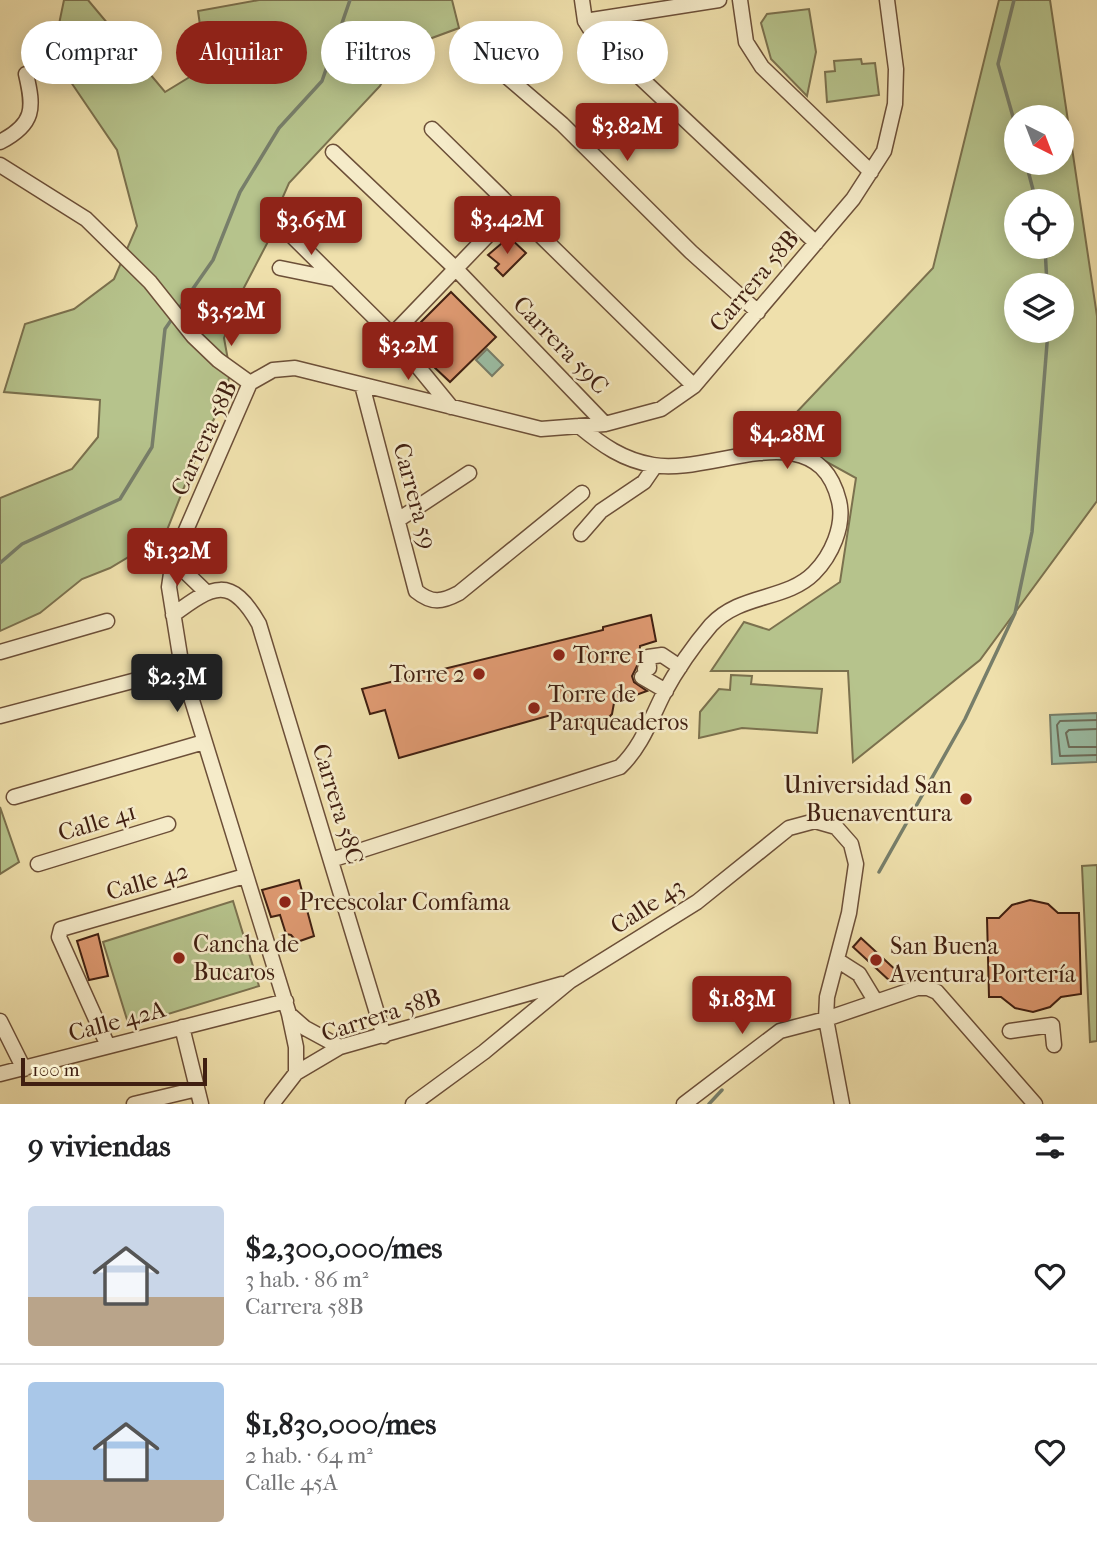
<!DOCTYPE html>
<html lang="es">
<meta charset="utf-8">
<style>
:root{--surface:#fff;--page:#f2f2f2;--text:#202124;--muted:#757577;--line:#e0e0e0;--accent:#8f2418}
body{margin:0;font-family:"IM FELL French Canon",serif;background:var(--page);color:var(--text);height:100vh;display:flex;flex-direction:column;font-size:26px;white-space:nowrap}
*{box-sizing:border-box;margin:0}
p{font-size:23px;color:var(--muted)}
.icon{flex:none;width:38px;height:38px;fill:none;stroke:currentColor;stroke-width:2;stroke-linecap:round;stroke-linejoin:round}
.map{position:relative;height:1104px;overflow:hidden}
.details{display:flex;flex-direction:column;background:var(--surface);flex:1}
.details>*{flex:none}
.hud{position:absolute;left:21px;top:21px;width:700px;height:63px;display:flex;gap:14px}
.needle{width:46px;rotate:138deg}
.controls{position:absolute;left:1004px;top:105px;display:grid;gap:14px}
.controls a{display:grid;place-items:center;width:70px;height:70px;border-radius:50%;background:var(--surface);box-shadow:0 4px 18px #0003;font-size:35px}
.scale{position:absolute;left:21px;bottom:18px;width:186px;box-sizing:border-box;padding-left:7px;border:4px solid #401f11;border-top:0;font-size:19px;line-height:24px;white-space:nowrap;color:#401f11;-webkit-text-stroke:5px #f5ebc9;paint-order:stroke}
.price{position:absolute;translate:-50% -60px;padding:0 16px;border-radius:7px;background:var(--accent);color:#fff;font-size:23px;line-height:46px;filter:drop-shadow(0 2px 4px #0008)}
.price::after{content:'';position:absolute;left:50%;top:42px;width:21px;height:16px;margin-left:-10px;background:inherit;clip-path:polygon(0 0,100% 0,50% 100%)}
.price.current{background:#222;color:#fff}
ul{padding:0;list-style:none}
li{display:flex;align-items:center;gap:21px;height:175px;padding:0 28px}
li+li{border-top:2px solid var(--line)}
li span{display:grid;place-items:center;flex:none;width:196px;height:140px;border-radius:7px;color:#555}
li>.icon{margin-inline-start:auto}
span .icon{width:84px;height:84px;fill:#fffc;stroke-width:1}
li b{font-size:30px}
h2{display:flex;justify-content:space-between;align-items:center;height:84px;padding:0 28px;font-size:30px}
.chip{padding:0 24px;border-radius:32px;background:var(--surface);box-shadow:0 4px 18px #0003;font-size:24px;line-height:63px}
.chip.current{background:var(--accent);color:#fff}
.map>svg:first-child{display:block}
.green{fill:#b6c38c;stroke:#7b714e;stroke-width:2;fill-rule:evenodd}
.water{fill:#9bbea5;stroke:#777e6a;stroke-width:2}
.lines{fill:none;stroke-linecap:round;stroke-linejoin:round}
.shore{stroke:#6e6e5b;stroke-width:2}
.stream{stroke:#777e6a;stroke-width:3.5}
.building{fill:#df9a72;stroke:#401f11;stroke-width:2}
.minor-casing{stroke:#6c4f38;stroke-width:17}
.minor{stroke:#f5ebc9;stroke-width:14}
.poi-dot{fill:#8f2418;stroke:#f5ebc9;stroke-width:2.5}
.labels{text-anchor:middle;stroke-width:5;stroke-linejoin:round;paint-order:stroke}
.street-label{font-size:24px;fill:#401f11;stroke:#f5ebc9}
.poi-label{font-size:24px;fill:#401f11;stroke:#f5ebc9;text-anchor:start}
</style>
<div class="map">
<svg width="1097" height="1104" viewBox="0 0 1097 1104">
<rect width="100%" height="100%" fill="#efe0ac"/>
<filter id="stains"><feTurbulence type="fractalNoise" baseFrequency=".00286" numOctaves="4"/><feColorMatrix values="0 0 0 0 .2 0 0 0 0 .09 0 0 0 0 .02 0 0 0 .5 -.17"/></filter>
<radialGradient id="worn" r=".72"><stop offset=".6" stop-color="#630" stop-opacity="0"/><stop offset="1" stop-color="#630" stop-opacity=".3"/></radialGradient>
<path class="green" d="M64 0H88L165 92 206 67 198 11 259 0H452L459 28 413 45 394 60 380 86 289 183 278 208 273 232 237 301 224 338 230 371 226 395 201 445 165 535 110 568 82 579 40 613 0 631V498L72 469 98 437 100 400 4 392 25 324 74 309 114 279 137 226 117 150 62 69 59 24Z
M999 0H1050L1097 316V501L980 660 853 762 848 671H711L744 622 769 630 840 582 856 478 776 434 933 268ZM1017 117H1062V163H1017ZM1017 201H1062V247H1017ZM1017 285H1062V331H1017Z
M809 9 816 52 807 96 771 59 761 23 767 14Z
M861 59 862 64 875 63 879 95 827 102 825 72 835 71 834 61Z
M731 675 752 676 751 684 822 689 817 733 742 728 699 738 700 712 719 689 730 690Z
M0 807 19 862 0 874Z
M1097 865V1041L1090 1042 1082 866Z
M233 901 259 986 129 1026 103 942Z"/>
<path class="water" d="M487 349 503 365 492 376 476 360Z
M1097 713V762L1052 764 1050 715Z"/>
<g class="lines">
<path class="shore" d="M1097 720 1060 721 1057 725 1060 756 1097 755
M1097 729 1069 730 1066 733 1069 747H1097"/>
<path class="stream" d="M1014 0 998 64 1017 131
M1026 163 1036 201
M1045 247 1047 285
M178 310 213 260 240 192 279 128 322 81 350 0
M0 563 22 544 120 499 152 447 165 329 174 316
M879 872 965 719 1015 613 1032 532 1048 331
M709 1104 722 1090"/>
</g>
<path class="building" d="M509 237 526 253 503 276 495 268 499 264 488 255Z
M451 292 496 337 450 382 416 350 429 335 418 325Z
M651 615 656 641 640 646 639 662 632 676 634 682 647 691 614 703 612 714 602 725 577 728 558 713 399 758 385 710 370 714 362 689 603 630V627Z
M299 880 314 936 297 942 291 935 286 934 280 915 271 917 262 890Z
M1030 900 1048 904 1058 913H1079L1081 994 1061 997 1050 1007 1033 1012 1015 1008 1001 997H989L987 918H999L1012 905Z
M98 934 108 976 89 980 77 941Z
M861 938 899 973 891 982 853 947Z"/>
<g class="lines">
<g class="minor-casing">
<path id="minor" d="M582 0 585 21 592 32 816 243
M740 0 746 42 762 67 871 172
M585 21 719 0
M470 45 562 124 691 252 758 312
M432 129 694 386
M0 142C35 124 34 108 26 74
M333 152 456 269 605 424
M0 165 86 219 150 282 193 336 218 360 250 383
M292 236 392 335 451 407
M280 268 334 279
M392 335 513 209
M362 385 416 591C432 604 442 602 459 593L582 493
M398 520 469 473
M581 534 601 511 644 482 655 466
M173 560 205 591
M173 615C213 585 231 575 259 624L384 1036
M0 652 107 621
M645 669 649 668 648 657 662 655 680 667
M642 677 666 691
M0 716 182 668
M14 797 204 742
M331 860 620 767C641 747 650 721 663 695 676 671 693 646 711 625 741 593 786 601 814 573 831 556 845 526 839 501 817 410 712 476 653 465 623 460 602 445 579 426
M38 864 168 824
M837 960 859 974 876 1002
M289 1014 305 1028 340 1047
M0 1021 24 1069
M182 1027 201 1104
M1010 1031 1052 1025 1054 1045
M108 1046 59 937 61 929 245 876
M296 1073V1047L289 1014 182 668 169 587 173 560 250 383 273 370 295 368 541 429 605 424 661 409 694 386 853 199 884 151 895 104 896 69 887 0
M0 1074 286 1001
M134 1104 197 1089
M272 1104 296 1073 340 1047 562 984
M413 1104 484 1052 570 981 697 902 789 828 815 821 836 827 851 844 856 864 849 913 827 997 826 1019 842 1104
M684 1104 780 1031 826 1019 917 988H928L937 992 1035 1104"/>
</g>
<use href="#minor" class="minor"/>
</g>
<g class="poi-dot">
<circle cx="559" cy="655" r="7"/>
<circle cx="479" cy="674" r="7"/>
<circle cx="534" cy="708" r="7"/>
<circle cx="966" cy="799" r="7"/>
<circle cx="285" cy="902" r="7"/>
<circle cx="179" cy="958" r="7"/>
<circle cx="876" cy="960" r="7"/>
</g>
<g class="labels">
<g class="street-label">
<text transform="translate(754 281) rotate(-50)" y="8">Carrera 58B</text>
<text transform="translate(561 345) rotate(46)" y="8">Carrera 59C</text>
<text transform="translate(204 438) rotate(-65)" y="8">Carrera 58B</text>
<text transform="translate(415 496) rotate(75)" y="8">Carrera 59</text>
<text transform="translate(338 804) rotate(73)" y="8">Carrera 58C</text>
<text transform="translate(97 822) rotate(-17)" y="8">Calle 41</text>
<text transform="translate(147 881) rotate(-16)" y="8">Calle 42</text>
<text transform="translate(647 906) rotate(-33)" y="8">Calle 43</text>
<text transform="translate(381 1015) rotate(-18)" y="8">Carrera 58B</text>
<text transform="translate(117 1021) rotate(-15)" y="8">Calle 42A</text>
</g>
<g class="poi-label">
<text x="573" y="663">Torre 1</text>
<text x="465" y="682" text-anchor="end">Torre 2</text>
<text x="548" y="702">Torre de<tspan x="548" dy="28">Parqueaderos</tspan></text>
<text x="952" y="793" text-anchor="end">Universidad San<tspan x="952" dy="28">Buenaventura</tspan></text>
<text x="299" y="910">Preescolar Comfama</text>
<text x="193" y="952">Cancha de<tspan x="193" dy="28">Bucaros</tspan></text>
<text x="890" y="954">San Buena<tspan x="890" dy="28">Aventura Portería</tspan></text>
</g>
</g>
<rect width="100%" height="100%" filter="url(#stains)"/>
<rect width="100%" height="100%" fill="url(#worn)"/>
</svg>
<div class="controls">
<a><svg class="needle" viewBox="-14 -14 28 28"><path d="M0-13l5 13h-10z" fill="#e53935"/><path d="M0 13l5-13h-10z" fill="#757577"/></svg></a>
<a><svg class="icon" aria-label="locate" viewBox="0 0 24 24"><circle cx="12" cy="12" r="6"/><path d="M12 2v4M12 18v4M2 12h4M18 12h4"/></svg></a>
<a><svg class="icon" aria-label="layers" viewBox="0 0 24 24"><path d="M12 4l9 5-9 5-9-5zM3 14l9 5 9-5"/></svg></a>
</div>
<div class="scale">100 m</div>
<b class="price" style="left:627px;top:163px">$3.82M</b>
<b class="price" style="left:507px;top:256px">$3.42M</b>
<b class="price" style="left:311px;top:257px">$3.65M</b>
<b class="price" style="left:231px;top:348px">$3.52M</b>
<b class="price" style="left:408px;top:382px">$3.2M</b>
<b class="price" style="left:787px;top:471px">$4.28M</b>
<b class="price" style="left:177px;top:588px">$1.32M</b>
<b class="price current" style="left:177px;top:714px">$2.3M</b>
<b class="price" style="left:742px;top:1036px">$1.83M</b>
<div class="hud">
<a class="chip">Comprar</a>
<a class="chip current">Alquilar</a>
<a class="chip">Filtros</a>
<a class="chip">Nuevo</a>
<a class="chip">Piso</a>
</div>
</div>
<section class="details">
<h2>9 viviendas<svg class="icon" aria-label="filters" viewBox="0 0 24 24"><path d="M4 7h16M4 17h16"/><circle cx="9" cy="7" r="2"/><circle cx="15" cy="17" r="2"/></svg></h2>
<ul>
<li><span style="background:linear-gradient(#c9d6e8 65%,#b9a48a 0)"><svg class="icon" aria-label="home" viewBox="0 0 24 24"><path d="M3 11l9-7 9 7M6 9v11h12V9"/></svg></span><div><b>$2,300,000/mes</b><p>3 hab. · 86 m²</p><p>Carrera 58B</p></div><svg class="icon" aria-label="heart" viewBox="0 0 24 24"><path d="M12 20l-8-8c-3-5 5-10 8-4 3-6 11-1 8 4z"/></svg></li>
<li><span style="background:linear-gradient(#a9c7e8 70%,#b9a48a 0)"><svg class="icon" aria-label="home" viewBox="0 0 24 24"><path d="M3 11l9-7 9 7M6 9v11h12V9"/></svg></span><div><b>$1,830,000/mes</b><p>2 hab. · 64 m²</p><p>Calle 45A</p></div><svg class="icon" aria-label="heart" viewBox="0 0 24 24"><path d="M12 20l-8-8c-3-5 5-10 8-4 3-6 11-1 8 4z"/></svg></li>
</ul>
</section>
